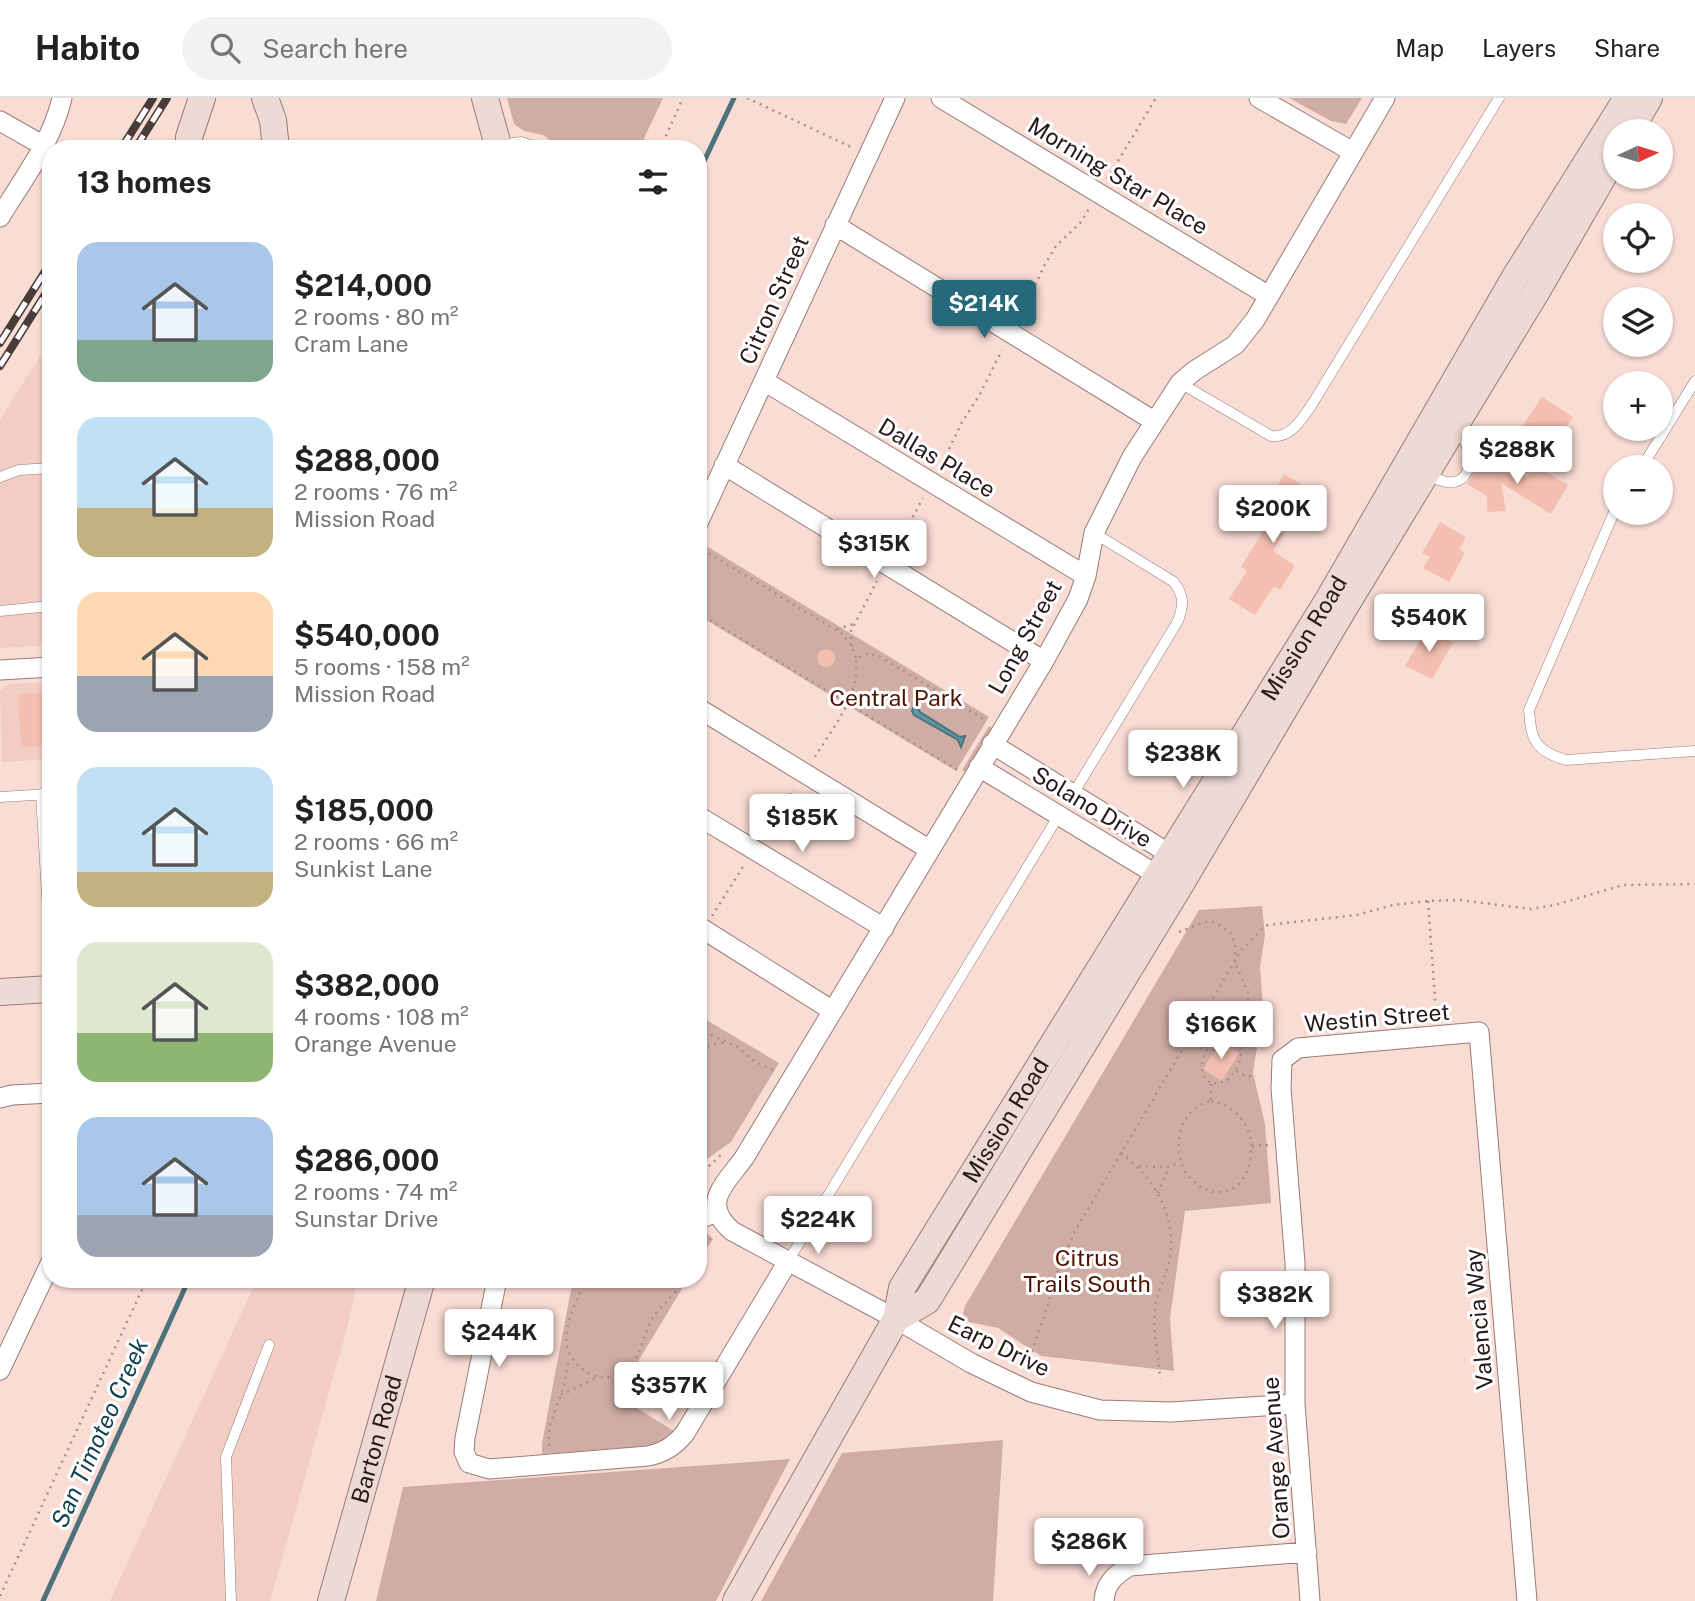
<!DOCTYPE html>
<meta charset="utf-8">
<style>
:root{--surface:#fff;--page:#f2f2f2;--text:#222;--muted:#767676;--line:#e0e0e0;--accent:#25697a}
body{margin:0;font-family:"Public Sans",sans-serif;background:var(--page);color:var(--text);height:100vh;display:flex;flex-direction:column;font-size:26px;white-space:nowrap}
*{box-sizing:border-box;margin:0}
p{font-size:23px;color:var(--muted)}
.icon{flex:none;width:38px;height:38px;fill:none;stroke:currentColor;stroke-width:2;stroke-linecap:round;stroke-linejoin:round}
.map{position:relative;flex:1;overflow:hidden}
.sheet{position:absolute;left:42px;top:42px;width:665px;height:1148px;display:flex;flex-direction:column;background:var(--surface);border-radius:28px;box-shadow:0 2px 5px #0004}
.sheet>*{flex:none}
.needle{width:46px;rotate:86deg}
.controls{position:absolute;left:1603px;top:21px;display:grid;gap:14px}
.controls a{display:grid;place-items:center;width:70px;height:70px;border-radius:50%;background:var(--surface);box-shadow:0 2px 5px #0004;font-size:35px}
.price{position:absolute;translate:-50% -60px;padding:0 16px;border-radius:7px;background:#fff;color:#222;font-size:23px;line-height:46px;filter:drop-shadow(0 2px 4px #0008)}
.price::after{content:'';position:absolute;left:50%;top:42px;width:21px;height:16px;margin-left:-10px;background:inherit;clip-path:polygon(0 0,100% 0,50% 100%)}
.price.selected{background:var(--accent);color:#fff}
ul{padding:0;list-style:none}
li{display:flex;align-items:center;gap:21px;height:175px;padding:0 35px}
li span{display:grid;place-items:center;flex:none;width:196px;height:140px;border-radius:21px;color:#555}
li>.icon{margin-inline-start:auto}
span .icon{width:84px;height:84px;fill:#fffc;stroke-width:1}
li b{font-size:30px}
h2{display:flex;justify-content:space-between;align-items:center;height:84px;padding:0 35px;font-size:30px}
header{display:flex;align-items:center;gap:42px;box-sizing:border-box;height:98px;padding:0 35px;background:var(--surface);border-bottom:2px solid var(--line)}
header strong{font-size:33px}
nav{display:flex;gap:38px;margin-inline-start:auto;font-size:24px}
.search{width:490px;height:63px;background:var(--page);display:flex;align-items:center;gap:18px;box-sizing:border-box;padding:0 24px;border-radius:38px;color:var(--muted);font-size:26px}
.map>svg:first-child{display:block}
.built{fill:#f2cdc3}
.green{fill:#cfada4}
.water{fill:#5f97a6;stroke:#4d727b;stroke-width:2}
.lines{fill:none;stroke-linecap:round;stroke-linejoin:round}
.stream{stroke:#4d727b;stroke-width:5}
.building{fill:#f3bfb1}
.lane-casing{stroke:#977d76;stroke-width:11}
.street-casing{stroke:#977d76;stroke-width:21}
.secondary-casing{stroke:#977d76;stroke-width:28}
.path{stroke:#a6918b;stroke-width:2.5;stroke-dasharray:2 5;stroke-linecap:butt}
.lane{stroke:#fff;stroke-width:10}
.street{stroke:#fff;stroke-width:19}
.secondary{stroke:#eedad4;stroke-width:26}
.rail-casing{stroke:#493b38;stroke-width:8}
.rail{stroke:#fff;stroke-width:5;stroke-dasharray:16;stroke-linecap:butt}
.labels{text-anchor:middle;stroke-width:6;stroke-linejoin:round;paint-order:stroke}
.street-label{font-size:23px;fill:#241a18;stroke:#fff}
.park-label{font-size:23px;fill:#4f1304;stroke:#fff}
.water-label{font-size:24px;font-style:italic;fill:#114350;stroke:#fff}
</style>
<header>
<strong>Habito</strong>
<div class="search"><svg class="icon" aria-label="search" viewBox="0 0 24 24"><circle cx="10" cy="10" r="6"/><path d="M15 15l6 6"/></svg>Search here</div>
<nav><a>Map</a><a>Layers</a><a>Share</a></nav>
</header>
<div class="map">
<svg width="1695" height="1503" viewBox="0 0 1695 1503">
<rect width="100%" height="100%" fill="#f9dcd4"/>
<path class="built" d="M51 240V547L0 550V322Z
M51 584V661L2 664 0 593 9 586Z
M257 1181H358L347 1230 270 1503H110Z"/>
<path class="green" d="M507 0H663L639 51H562L543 37 524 33 514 26Z
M1289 0H1362L1346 26 1331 23Z
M708 449 989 619 956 673 698 517V471Z
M989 628 992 630 965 674 962 672Z
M1262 808 1265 837 1260 869 1265 938 1257 949 1253 975 1265 1026 1271 1105 1185 1113 1170 1220 1174 1273 1041 1258 998 1230 969 1224 963 1216 965 1208 1199 812Z
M698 917 779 965 731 1044 707 1061 698 1076Z
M698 1122 702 1130 713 1141 698 1164Z
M573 1181H688L617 1298 674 1333 663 1343 650 1348 542 1356V1345Z
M1003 1342 993 1503H761L842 1355Z
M790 1361 716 1503H376L403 1389Z"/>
<path class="water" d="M913 610H918L920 614 960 639 965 638 961 649 958 642 914 617 912 613Z"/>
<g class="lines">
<path class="stream" d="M698 76 734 0
M43 1503 189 1181"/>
</g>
<path class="building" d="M1542 299 1573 319 1563 334 1573 341 1563 356 1522 329Z
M1485 358 1520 379 1522 376 1527 379 1534 367 1568 387 1551 416 1501 385 1506 413 1487 414V398L1467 386Z
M1284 376 1319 397 1297 433 1288 428 1273 453 1295 468 1280 492 1274 488 1255 517 1229 501 1247 473 1241 469 1274 415 1264 409Z
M1440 424 1466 439 1459 451 1465 455 1449 484 1423 470 1430 459 1422 455Z
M1427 530 1453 545 1432 581 1405 568Z
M817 560a9 9 0 1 1 18 0a9 9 0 1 1-18 0Z
M51 595V648L21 649 18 596Z
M1221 944 1239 955 1222 983 1203 971Z"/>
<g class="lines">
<g class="lane-casing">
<path id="lane" d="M498 47 521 44 541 51
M1180 285 1271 338C1291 340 1300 323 1311 308L1499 0
M1642 369 1695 283
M1426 376C1435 380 1445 386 1454 384 1477 379 1471 343 1456 331
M0 379 19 372 51 370
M1615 412 1529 612C1531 642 1535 653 1566 662L1695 653
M0 513 51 508
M41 696 48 814 51 813
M1073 696 1178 523C1184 506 1184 498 1174 484L1094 435
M0 699 51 696
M787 1165 1059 717
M231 1503 226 1359 269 1247"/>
</g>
<g class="street-casing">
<path id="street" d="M941 0 1269 198
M1259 0 1353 54
M0 23 44 48
M0 119C23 81 52 44 62 0
M835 127 1154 323
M764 283 1086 478
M724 367 1044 563
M698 425 895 0
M0 572 51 569
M698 610 930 752
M992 646 1181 763
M979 669 1167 783
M698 718 884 830
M698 828 833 913
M0 1000 12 997 51 995
M698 1121 718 1114
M497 1181 465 1340 464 1354 469 1365 489 1371 648 1358C664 1355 675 1348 685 1335L787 1165
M0 1272 51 1164
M1295 1306 1171 1314 1100 1312 1031 1294 971 1265 896 1221 732 1133C700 1105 725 1086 744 1060L1044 563 1078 501 1086 478 1094 435 1132 359 1180 285 1194 273 1235 247 1255 222 1385 0
M1104 1503C1105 1485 1116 1476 1130 1468L1307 1454
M1310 1503 1295 1306V1165L1281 990 1282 962 1298 950 1479 934 1527 1503"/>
</g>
<g class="secondary-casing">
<g id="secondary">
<path d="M265 0 273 22 276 51"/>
<path d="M485 0 499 51"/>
<path d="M1630 33 1649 0"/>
<path d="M189 51V39L202 0"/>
<path d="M0 894 51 891"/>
<path d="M896 1221 927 1203 1179 789 1343 512 1537 193 1615 58"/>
<path id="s1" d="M331 1503 422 1181"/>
<path id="s2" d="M736 1503 896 1221 902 1190 1328 502 1515 179 1627 0"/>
</g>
</g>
<path class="path" d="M747 0 851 49
M660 51 683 0
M1107 81 1156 0
M1021 219 1044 168 1056 148 1081 124 1089 111
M940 370 962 324 979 298 1002 252
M896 450 923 400
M698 468 705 453 841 535 852 548 856 561
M698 515 959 673
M837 531 854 526
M852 548 851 533 877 483
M815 659C833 629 860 598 856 561L867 556 877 557 987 623
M763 738 794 691
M1428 803 1436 915
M712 818 744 767
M1179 834 1205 824H1214L1231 835 1235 846V865L1248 894V919L1251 927 1263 945
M698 931 736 948 754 963 775 973
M698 939V957
M1224 940 1237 942C1246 957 1238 971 1227 983L1211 986 1203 977C1199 960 1208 945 1224 940Z
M1188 943 1206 953
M698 959 709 948 724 944
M1236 973 1246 978H1256
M1211 986V1003
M1211 1003C1240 1008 1256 1034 1250 1062 1239 1121 1168 1091 1180 1036 1185 1018 1193 1008 1211 1003Z
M1252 1048 1269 1047
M1121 1055C1155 1080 1178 1120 1169 1164 1166 1179 1157 1194 1155 1210 1152 1235 1159 1257 1160 1281
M1139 1068 1169 1069 1180 1064
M698 1086 705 1072 724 1054
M1158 1095 1169 1069
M698 1150 712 1139
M585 1181C572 1216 548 1252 590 1276 602 1283 616 1279 626 1271 642 1259 643 1236 653 1219 662 1206 677 1196 684 1181
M1027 1267 1047 1210 1056 1177 1075 1133 1242 851C1252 843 1257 833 1268 827L1357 817 1393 807 1428 803 1460 802 1531 811 1555 807 1623 787 1695 786
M561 1297 596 1280
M549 1348V1330L564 1288 569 1260
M0 1498 147 1181"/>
<use href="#lane" class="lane"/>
<use href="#street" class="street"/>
<use href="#secondary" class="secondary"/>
<g class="rail-casing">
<path id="rail" d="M121 51 153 0
M135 51 167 0
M0 245 51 164
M0 268 51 187"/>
</g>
<use href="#rail" class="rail"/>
</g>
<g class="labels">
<g class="street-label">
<text transform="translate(1118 78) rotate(31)" y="8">Morning Star Place</text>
<text transform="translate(774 202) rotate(-66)" y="8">Citron Street</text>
<text transform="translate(937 360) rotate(31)" y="8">Dallas Place</text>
<text transform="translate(1025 539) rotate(-61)" y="8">Long Street</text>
<text dy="8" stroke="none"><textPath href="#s2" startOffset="1120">Mission Road</textPath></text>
<text transform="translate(1092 709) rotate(31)" y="8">Solano Drive</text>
<text transform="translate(1377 920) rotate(-5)" y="8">Westin Street</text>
<text dy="8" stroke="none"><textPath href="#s2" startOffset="553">Mission Road</textPath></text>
<text transform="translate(1479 1221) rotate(-95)" y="8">Valencia Way</text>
<text transform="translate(999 1248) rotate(26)" y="8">Earp Drive</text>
<text dy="8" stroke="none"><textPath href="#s1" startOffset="168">Barton Road</textPath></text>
<text transform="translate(1276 1360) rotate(-94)" y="8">Orange Avenue</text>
</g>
<g class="park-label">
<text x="896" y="608">Central Park</text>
<text x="1087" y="1168">Citrus<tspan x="1087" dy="26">Trails South</tspan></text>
</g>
<g class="water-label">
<text transform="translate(100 1335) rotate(-66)" y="8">San Timoteo Creek</text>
</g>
</g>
</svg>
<div class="controls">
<a><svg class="needle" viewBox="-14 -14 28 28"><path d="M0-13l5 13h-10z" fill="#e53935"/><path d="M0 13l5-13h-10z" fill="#767676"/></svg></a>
<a><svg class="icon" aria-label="locate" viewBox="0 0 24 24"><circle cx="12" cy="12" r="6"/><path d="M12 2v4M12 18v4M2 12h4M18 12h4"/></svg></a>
<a><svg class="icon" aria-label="layers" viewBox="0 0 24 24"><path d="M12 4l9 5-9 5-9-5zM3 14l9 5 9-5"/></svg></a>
<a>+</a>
<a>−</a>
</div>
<b class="price selected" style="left:984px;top:242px">$214K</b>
<b class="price" style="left:1517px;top:388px">$288K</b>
<b class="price" style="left:1273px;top:447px">$200K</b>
<b class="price" style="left:874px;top:482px">$315K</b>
<b class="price" style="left:1429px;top:556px">$540K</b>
<b class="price" style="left:1183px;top:692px">$238K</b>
<b class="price" style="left:802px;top:756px">$185K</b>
<b class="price" style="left:1221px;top:963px">$166K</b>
<b class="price" style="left:818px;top:1158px">$224K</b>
<b class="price" style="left:1275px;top:1233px">$382K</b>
<b class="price" style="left:499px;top:1271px">$244K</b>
<b class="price" style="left:669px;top:1324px">$357K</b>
<b class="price" style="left:1089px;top:1480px">$286K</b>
<section class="sheet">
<h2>13 homes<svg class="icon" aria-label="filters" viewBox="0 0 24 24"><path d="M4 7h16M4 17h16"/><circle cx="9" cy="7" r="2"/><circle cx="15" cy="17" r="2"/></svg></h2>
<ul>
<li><span style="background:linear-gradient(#a9c7e8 70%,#7fa58c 0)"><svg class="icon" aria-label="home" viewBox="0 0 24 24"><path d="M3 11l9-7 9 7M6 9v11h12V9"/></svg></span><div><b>$214,000</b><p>2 rooms · 80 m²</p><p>Cram Lane</p></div></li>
<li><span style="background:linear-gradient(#bfe0f5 65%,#c2b280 0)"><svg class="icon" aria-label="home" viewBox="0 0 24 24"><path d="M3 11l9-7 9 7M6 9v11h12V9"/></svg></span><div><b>$288,000</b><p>2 rooms · 76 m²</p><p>Mission Road</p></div></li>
<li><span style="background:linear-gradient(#ffd9b3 60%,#9aa5b1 0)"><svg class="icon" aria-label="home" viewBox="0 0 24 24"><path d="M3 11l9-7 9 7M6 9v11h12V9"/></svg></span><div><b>$540,000</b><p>5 rooms · 158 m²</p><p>Mission Road</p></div></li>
<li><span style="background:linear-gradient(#bfe0f5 75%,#c2b280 0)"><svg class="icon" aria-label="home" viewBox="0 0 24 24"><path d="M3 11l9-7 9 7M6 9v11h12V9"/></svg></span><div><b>$185,000</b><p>2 rooms · 66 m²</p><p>Sunkist Lane</p></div></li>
<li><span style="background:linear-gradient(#dfe7d0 65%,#8fb573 0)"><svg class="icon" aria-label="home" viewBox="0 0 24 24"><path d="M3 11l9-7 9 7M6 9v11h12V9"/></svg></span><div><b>$382,000</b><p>4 rooms · 108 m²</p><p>Orange Avenue</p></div></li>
<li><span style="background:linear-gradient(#a9c7e8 70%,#9aa5b1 0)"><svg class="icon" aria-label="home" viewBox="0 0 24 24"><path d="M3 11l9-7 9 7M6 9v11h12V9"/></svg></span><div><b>$286,000</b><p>2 rooms · 74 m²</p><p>Sunstar Drive</p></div></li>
</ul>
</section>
</div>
